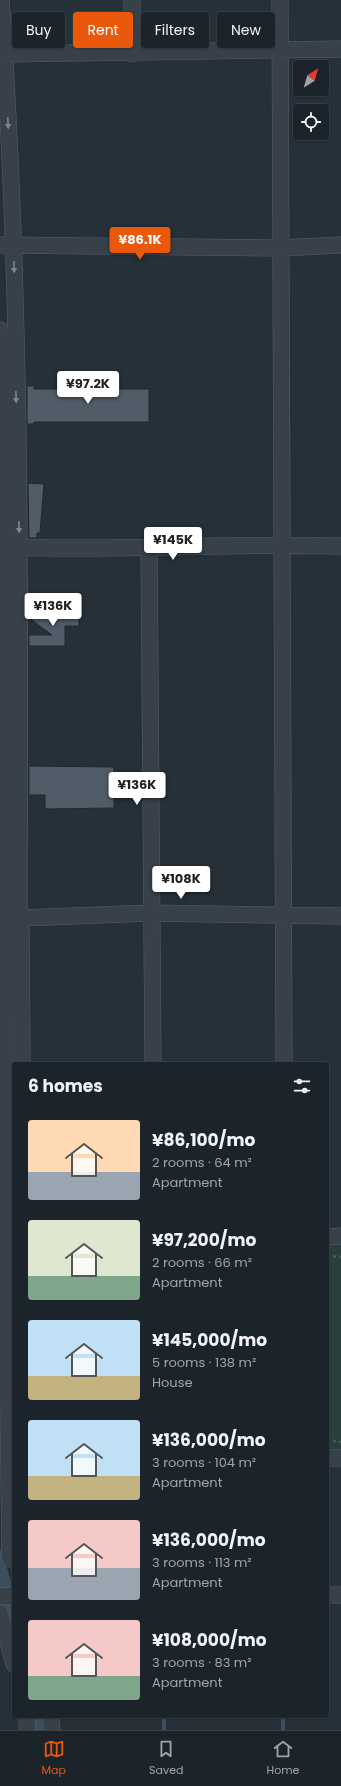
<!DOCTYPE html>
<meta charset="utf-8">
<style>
:root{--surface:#1c242b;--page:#293037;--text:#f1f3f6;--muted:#a0a4a9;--line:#3a4147;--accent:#ea580c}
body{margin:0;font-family:Poppins,sans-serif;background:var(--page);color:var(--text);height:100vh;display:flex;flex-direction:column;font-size:15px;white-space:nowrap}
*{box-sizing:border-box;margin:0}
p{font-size:13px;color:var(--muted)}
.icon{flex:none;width:22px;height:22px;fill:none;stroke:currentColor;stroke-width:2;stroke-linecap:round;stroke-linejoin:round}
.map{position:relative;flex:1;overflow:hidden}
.side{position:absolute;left:12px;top:1062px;width:317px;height:656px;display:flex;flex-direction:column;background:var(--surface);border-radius:4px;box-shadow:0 1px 3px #0004,0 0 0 1px var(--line)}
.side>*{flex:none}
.top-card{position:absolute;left:12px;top:12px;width:317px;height:36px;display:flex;gap:8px}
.needle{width:26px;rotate:37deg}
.fabs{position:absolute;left:293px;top:60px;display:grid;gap:8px}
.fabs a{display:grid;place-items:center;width:36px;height:36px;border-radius:4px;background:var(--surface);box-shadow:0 1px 3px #0004,0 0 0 1px var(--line);font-size:20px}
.price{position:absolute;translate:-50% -34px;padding:0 9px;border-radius:4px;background:#fff;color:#222;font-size:13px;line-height:26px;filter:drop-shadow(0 1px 2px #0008)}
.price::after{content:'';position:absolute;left:50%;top:24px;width:12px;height:9px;margin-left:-6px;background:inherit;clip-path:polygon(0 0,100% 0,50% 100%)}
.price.on{background:var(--accent);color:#fff}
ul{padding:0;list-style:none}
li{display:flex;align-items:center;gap:12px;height:100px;padding:0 16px}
li span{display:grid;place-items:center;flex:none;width:112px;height:80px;border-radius:4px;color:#555}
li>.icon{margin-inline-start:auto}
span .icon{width:48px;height:48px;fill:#fffc;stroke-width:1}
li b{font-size:17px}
h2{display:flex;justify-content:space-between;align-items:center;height:48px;padding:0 16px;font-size:17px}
.tag{padding:0 14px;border-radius:4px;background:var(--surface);box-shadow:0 1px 3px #0004,0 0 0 1px var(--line);font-size:14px;line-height:36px}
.tag.on{background:var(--accent);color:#fff}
.tab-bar{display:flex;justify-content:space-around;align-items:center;height:56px;border-top:1px solid var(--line);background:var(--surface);font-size:11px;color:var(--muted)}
.tab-bar a{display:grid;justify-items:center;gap:2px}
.tab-bar .on{color:var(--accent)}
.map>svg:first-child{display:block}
.green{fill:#2a3e3c}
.water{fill:#3c4f61}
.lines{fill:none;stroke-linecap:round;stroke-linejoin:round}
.stream{stroke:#3c4f61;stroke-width:4}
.building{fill:#505c67;stroke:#202831}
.minor-casing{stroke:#575f68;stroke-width:17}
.path{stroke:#495a5b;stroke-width:2.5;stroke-dasharray:3 3;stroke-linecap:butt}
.minor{stroke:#38414a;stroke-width:16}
.oneway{fill:#7c858e}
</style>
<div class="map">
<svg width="341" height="1730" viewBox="0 0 341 1730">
<rect width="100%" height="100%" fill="#253039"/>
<path class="green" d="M327 1243H341V1450H327Z"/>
<path class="water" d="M0 1548C4 1558 13 1585 14 1595 15 1610 14 1625 14 1639L0 1590Z
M31 1716H46V1730H32Z"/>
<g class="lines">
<path class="stream" d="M14 1170V1188
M14 1594V1568
M164 1716V1730
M283 1716V1730"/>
</g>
<path class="building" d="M27 386H34V389H149V422H34V424H27Z
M28 483 44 484 40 533H37V538H29Z
M29 612H79V626H65V646H29V635H52L29 618Z
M29 766 114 767V808L45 809V795H29Z"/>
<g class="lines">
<g class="minor-casing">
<path id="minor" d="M1 0C22 302 20 605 19 907L21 918 22 1064
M132 0V54
M280 0 284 1064
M5 54 341 49
M0 245 280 248 341 245
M0 330 5 547 6 1239 10 1559
M9 547C119 551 230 543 341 546
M149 548 153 1064
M21 918 151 913 341 916
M327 1237 341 1236
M327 1458H341
M327 1595H341
M0 1596H14
M0 1613 14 1664
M27 1716V1730
M51 1716 52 1730"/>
</g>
<path class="path" d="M327 1256 341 1257
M327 1440 341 1442"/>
<use href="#minor" class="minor"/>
</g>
<defs><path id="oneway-solid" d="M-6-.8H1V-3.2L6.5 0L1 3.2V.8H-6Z"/></defs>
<g class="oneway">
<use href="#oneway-solid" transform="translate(8 123) rotate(88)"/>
<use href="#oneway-solid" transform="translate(14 267) rotate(89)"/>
<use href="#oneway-solid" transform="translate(16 397) rotate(89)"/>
<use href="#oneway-solid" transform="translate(19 527) rotate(89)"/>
</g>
</svg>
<div class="fabs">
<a><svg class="needle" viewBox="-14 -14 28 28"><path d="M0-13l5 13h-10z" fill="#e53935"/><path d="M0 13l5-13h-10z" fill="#a0a4a9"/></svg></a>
<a><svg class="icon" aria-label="locate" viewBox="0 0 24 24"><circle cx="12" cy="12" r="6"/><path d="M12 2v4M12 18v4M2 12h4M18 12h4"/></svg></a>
</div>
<b class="price on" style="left:140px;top:261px">¥86.1K</b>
<b class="price" style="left:88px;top:405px">¥97.2K</b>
<b class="price" style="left:173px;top:561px">¥145K</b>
<b class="price" style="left:53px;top:627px">¥136K</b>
<b class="price" style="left:137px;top:806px">¥136K</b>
<b class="price" style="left:181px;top:900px">¥108K</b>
<div class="top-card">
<a class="tag">Buy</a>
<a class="tag on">Rent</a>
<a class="tag">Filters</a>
<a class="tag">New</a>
</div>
<section class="side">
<h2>6 homes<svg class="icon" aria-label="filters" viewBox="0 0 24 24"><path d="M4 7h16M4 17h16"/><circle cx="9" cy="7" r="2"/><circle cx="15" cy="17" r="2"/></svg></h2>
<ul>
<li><span style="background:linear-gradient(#ffd9b3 65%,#9aa5b1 0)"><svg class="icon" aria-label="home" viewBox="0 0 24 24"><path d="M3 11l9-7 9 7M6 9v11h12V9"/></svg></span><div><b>¥86,100/mo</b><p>2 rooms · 64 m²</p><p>Apartment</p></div></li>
<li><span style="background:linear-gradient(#dfe7d0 70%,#7fa58c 0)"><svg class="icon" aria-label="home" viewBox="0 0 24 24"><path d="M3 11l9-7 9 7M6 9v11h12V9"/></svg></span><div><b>¥97,200/mo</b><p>2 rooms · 66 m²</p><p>Apartment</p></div></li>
<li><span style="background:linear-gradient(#bfe0f5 70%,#c2b280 0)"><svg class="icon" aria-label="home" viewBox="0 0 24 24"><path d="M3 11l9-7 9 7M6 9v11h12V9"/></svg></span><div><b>¥145,000/mo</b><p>5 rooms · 138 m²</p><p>House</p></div></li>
<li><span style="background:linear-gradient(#bfe0f5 70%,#c2b280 0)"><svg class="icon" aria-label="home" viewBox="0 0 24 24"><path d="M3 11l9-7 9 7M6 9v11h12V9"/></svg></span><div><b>¥136,000/mo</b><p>3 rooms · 104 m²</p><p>Apartment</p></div></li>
<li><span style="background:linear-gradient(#f6c9c9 60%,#9aa5b1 0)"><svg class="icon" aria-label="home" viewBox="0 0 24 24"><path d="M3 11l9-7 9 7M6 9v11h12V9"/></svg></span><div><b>¥136,000/mo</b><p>3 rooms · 113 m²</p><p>Apartment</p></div></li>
<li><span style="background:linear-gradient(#f6c9c9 70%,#7fa58c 0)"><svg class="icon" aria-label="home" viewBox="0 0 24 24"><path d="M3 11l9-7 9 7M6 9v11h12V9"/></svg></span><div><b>¥108,000/mo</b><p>3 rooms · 83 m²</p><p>Apartment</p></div></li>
</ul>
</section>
</div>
<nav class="tab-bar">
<a class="on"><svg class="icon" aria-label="map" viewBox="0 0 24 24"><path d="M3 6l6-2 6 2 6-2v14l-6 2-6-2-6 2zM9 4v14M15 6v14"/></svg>Map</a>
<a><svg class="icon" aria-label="saved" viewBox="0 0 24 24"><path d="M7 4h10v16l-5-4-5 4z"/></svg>Saved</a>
<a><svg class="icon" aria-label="home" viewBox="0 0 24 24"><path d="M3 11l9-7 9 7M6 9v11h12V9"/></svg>Home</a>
</nav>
